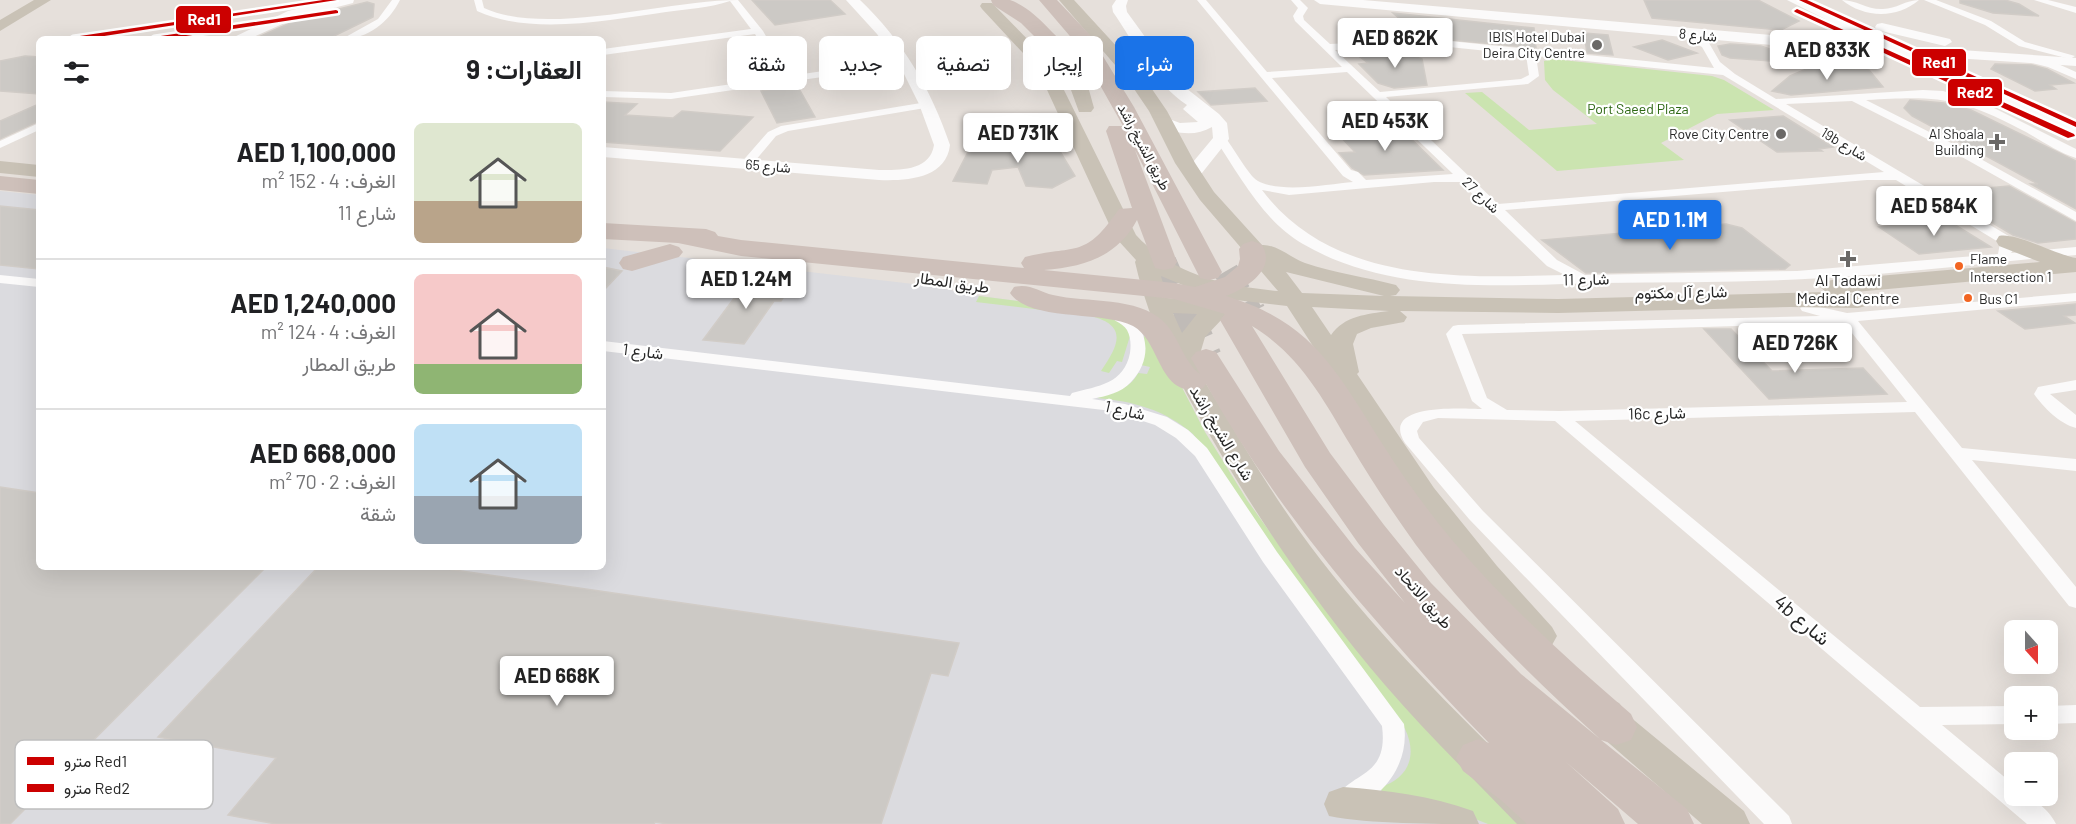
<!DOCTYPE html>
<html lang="ar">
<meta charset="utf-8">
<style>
:root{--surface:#fff;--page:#f2f2f2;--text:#202124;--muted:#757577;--line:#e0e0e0;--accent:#1a73e8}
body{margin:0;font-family:Barlow,Vazirmatn,sans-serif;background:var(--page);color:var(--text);direction:rtl;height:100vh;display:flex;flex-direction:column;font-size:22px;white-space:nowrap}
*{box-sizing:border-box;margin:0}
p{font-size:20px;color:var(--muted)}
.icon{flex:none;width:33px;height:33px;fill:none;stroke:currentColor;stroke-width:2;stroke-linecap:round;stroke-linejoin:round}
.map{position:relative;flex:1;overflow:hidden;direction:ltr}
.details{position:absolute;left:36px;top:36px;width:570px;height:534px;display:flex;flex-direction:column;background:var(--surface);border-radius:9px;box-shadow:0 6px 24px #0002;direction:rtl}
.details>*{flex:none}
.top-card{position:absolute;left:624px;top:36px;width:570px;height:54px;direction:rtl;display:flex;gap:12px}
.needle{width:39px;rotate:159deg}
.tools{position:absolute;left:2004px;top:620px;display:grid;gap:12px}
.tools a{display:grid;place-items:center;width:54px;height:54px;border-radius:9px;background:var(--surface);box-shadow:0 6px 24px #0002;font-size:30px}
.price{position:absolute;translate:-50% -51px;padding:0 14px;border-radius:6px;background:#fff;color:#222;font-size:20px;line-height:39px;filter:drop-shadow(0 2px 3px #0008)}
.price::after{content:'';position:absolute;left:50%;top:36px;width:18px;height:14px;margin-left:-9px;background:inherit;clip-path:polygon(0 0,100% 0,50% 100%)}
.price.current{background:var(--accent);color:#fff}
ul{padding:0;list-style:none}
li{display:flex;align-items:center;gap:18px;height:150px;padding:0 24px}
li+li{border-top:2px solid var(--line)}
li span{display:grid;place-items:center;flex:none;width:168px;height:120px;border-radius:9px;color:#555}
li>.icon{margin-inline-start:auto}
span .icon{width:72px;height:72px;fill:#fffc;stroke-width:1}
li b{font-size:26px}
h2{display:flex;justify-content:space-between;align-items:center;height:72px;padding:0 24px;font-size:26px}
.chip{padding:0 21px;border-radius:9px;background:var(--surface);box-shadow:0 6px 24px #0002;font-size:21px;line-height:54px}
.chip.current{background:var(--accent);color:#fff}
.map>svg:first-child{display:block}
.airport{fill:#dbdbdf}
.green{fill:#cbe4b0}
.building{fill:#ccc9c5;stroke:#d1ccc7;stroke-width:1.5}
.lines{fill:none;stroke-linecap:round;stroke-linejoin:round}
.highway-tunnel-far1{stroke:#c0bbb7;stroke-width:25;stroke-dasharray:25 12;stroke-linecap:butt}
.highway-tunnel{stroke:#c0bbb7;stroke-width:32;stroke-dasharray:32 16;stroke-linecap:butt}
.street{fill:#fbfafa;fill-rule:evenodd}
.secondary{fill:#fbfafa;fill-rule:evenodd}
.primary{fill:#c9c2b6;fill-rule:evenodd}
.highway{fill:#cec0ba;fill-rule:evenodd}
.metro-1-casing{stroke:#fff;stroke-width:5}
.metro-2-casing{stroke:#fff;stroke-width:5}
.metro-1{fill:#c00;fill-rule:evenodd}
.metro-2{fill:#c00;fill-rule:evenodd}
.poi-dot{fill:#6a6866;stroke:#fff;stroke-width:2}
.bus-dot{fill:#f26522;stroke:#fff;stroke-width:2}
.labels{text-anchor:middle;stroke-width:4.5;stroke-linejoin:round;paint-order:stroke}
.far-street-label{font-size:14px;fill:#272727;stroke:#fff}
.far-poi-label{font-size:14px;fill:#272727;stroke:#fff;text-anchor:end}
.far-park-label{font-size:14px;fill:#2d6714;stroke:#fff}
.bus-label{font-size:14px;fill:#272727;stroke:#fff;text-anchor:start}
.street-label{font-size:16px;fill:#272727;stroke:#fff}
.poi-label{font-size:16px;fill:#272727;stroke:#fff}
.near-street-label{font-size:20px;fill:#272727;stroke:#fff}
.key{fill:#fff;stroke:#bebebe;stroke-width:1.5}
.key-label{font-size:16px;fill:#272727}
.line-badge{stroke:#fff;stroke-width:2}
.badge-label{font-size:16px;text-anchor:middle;font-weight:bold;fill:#fff}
</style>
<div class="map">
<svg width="2076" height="824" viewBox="0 0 2076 824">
<rect width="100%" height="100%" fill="#e6e0db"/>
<path class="airport" d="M0 191 39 195V567H603V248L931 286 979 296 1113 313 1159 343 1205 432 1247 500 1302 577 1524 824H0Z"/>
<path class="green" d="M1553 59 1712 76 1724 80 1774 110 1717 114 1661 143 1684 160 1557 171 1465 93 1482 92 1529 130 1597 124 1553 90 1545 80 1544 61Z
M979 296 1102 312 1111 316 1127 328 1130 336 1122 362 1117 361 1109 373 1101 371C1118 346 1129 326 1091 316L976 302Z
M1144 336 1159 343 1205 432 1247 500 1302 577 1524 824H1488L1455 811 1383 794 1380 787C1408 779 1418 756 1405 729L1319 618 1193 434C1165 410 1133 401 1097 398 1112 391 1129 391 1138 373L1147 374 1150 367 1141 365Z"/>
<path class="building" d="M752 0H830L845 14 775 25Z
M1644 0H1758L1799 21 1781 30 1652 18Z
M1960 0H2005L2019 4 2039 16 1993 13 1960 3Z
M367 2 374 4 373 17 328 39H254L299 19Z
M1393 13 1534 28 1536 48 1420 37Z
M1584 33 1608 35 1613 55 1587 53Z
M1662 40 1697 53 1668 60 1634 47Z
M1730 44 1761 46 1784 54 1771 61 1730 58 1722 55 1718 46Z
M1393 50 1401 51 1422 59 1427 85 1394 88 1378 83 1359 64 1368 63 1356 54 1376 55Z
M25 56 39 57V94L0 91V61Z
M1820 63 1831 67 1869 70 1883 87 1791 95 1772 91 1790 76Z
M1995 64 2032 65 2047 69 2074 83 2050 85 2056 89 2035 91 1991 69Z
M797 85 815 117 777 123 761 91Z
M1255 88 1267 101 1211 105 1198 92Z
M1910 100 1944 103 1971 110 2076 161V209L2031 184H2038L1912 116 1904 108Z
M603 102 637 104 625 115 673 118 682 111 753 117 720 151 603 142Z
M39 104V121L0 139V121Z
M1783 116 1833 147 1819 149 1822 151H1818L1777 152 1730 120Z
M1398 126 1443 170 1364 175 1352 168 1339 153 1355 152 1336 132Z
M1053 140 1075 176 1052 188 1026 186 1018 167 992 170 987 184 953 181 969 150Z
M2009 186 2076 223V239L2038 243 2013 235 1941 192Z
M0 206 39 210V269L0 265Z
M1947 220 1991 247 1919 254 1879 227Z
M1726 224 1742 228 1790 265 1785 269 1586 273 1542 240Z
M603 267 622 271 603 291Z
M740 278 792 284 781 301H774L744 344 703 340 735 297 727 296Z
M2076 304V315L2064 316 2075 323 2025 329 1998 311Z
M1704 329H1731L1772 371 1863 368 1887 394 1769 399Z
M0 487 39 493V567H266L10 824H0Z
M318 567H434L959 643 948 676 931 673 881 824H668L655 822 654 824H276L228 815 276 758 158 737Z"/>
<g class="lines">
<path class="highway-tunnel-far1" d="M1164 262 1186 312
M1226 271 1250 312"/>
<path class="highway-tunnel" d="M1185 311 1206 358
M1249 311 1250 313"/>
<path class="street" d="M392 0H400C389 22 368 39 342 39L378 19Z
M474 0H482L484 8C548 37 666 0 738 0L763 31 789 76 905 59 910 62 905 65 671 99 603 97V91L671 93 780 77 755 34 603 55V49L751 29 730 1C710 8 687 9 666 12 609 20 531 36 477 11Z
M1197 0H1206L1267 72 1342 67 1295 21 1293 16 1298 8 1291 0H1300L1308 8 1303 16 1304 20 1330 44 1430 39 1714 68 1702 47 1680 36V32L1683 31 1709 43 1720 62 1735 74 1776 99 1923 90 1943 91 1986 104 2076 149V158C2056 152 2037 137 2018 128 1958 96 1933 96 1866 100L1961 148 2076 212V221L1953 152 1852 101 1786 104 2012 238 2014 249 2011 253 2076 247V255C1992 262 1908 273 1823 278 1749 283 1676 282 1602 283 1504 285 1392 296 1303 244 1263 221 1240 176 1215 139L1221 136 1225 137C1234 149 1242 164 1252 176 1269 196 1329 184 1353 182L1343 176ZM1430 45 1526 55 1529 75 1521 79 1380 92 1335 50ZM1536 56 1723 75 1884 172 1498 204 1386 97 1528 84 1539 76ZM1347 72 1453 174 1366 180 1358 172 1351 170 1272 78ZM1867 180H1896L2000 243 1998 254 1797 271 1585 275 1557 260 1505 210ZM1434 182H1460L1547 266 1565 275C1460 278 1333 284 1262 190L1289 195Z
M1842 0C1856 0 1868 10 1883 9 1896 9 1906 0 1919 0 1897 19 1864 18 1842 0Z
M1924 0H1936L1991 21 2025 42 2075 56 2070 59 2019 46 1985 25Z
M2034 0H2048L2076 7V13Z
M2028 56 2056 63 2076 72V79L2048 67 2024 61V57Z
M927 102 931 103V107L788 131 776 136 750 167 746 168 740 164 768 132 781 126Z
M39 123V130L0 148V141Z
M0 275 39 279V287L0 283Z
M2076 293V301L1858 321 1962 448 2076 459V471L1972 460 2076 587V608L2069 606 1915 412 1575 421 1920 707 2014 706V724L1942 725 2014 785V795C2031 795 2049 809 2056 824H2027L1555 421 1438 418 1423 422 1417 431 1419 438 1483 511 1789 816 1792 824H1764L1469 519 1405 443C1379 402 1464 409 1482 409L1472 401 1446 334 1453 326 1458 325 1820 316 1802 311 1800 308 1807 304 1847 313ZM1844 323 1907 402 1559 411 1507 410 1487 398 1462 334Z
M1112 309C1148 318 1156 356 1131 382 1121 393 1106 396 1092 399L1125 404 1167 417 1188 430 1207 448 1277 552 1404 724C1410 764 1383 799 1346 812L1338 809 1334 802C1349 770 1389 780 1382 726L1263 562 1195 456 1176 438 1155 425 1112 411 603 351V341L1070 396 1072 393C1098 386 1124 384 1130 353 1131 346 1131 337 1127 330 1122 322 1111 320 1105 313Z
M2076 380V390L2050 394 2076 415V428C2060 424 2043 407 2034 394L2038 387Z
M2076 705V723L2048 724V706Z"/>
<path class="secondary" d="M333 0H354L353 3 298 17 249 39H230L288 11Z
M846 0H860C903 41 931 89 950 145 946 179 906 181 879 180L603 157V147L879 170C900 170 930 171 934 145L919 104 900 66 877 34Z
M1116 0H1128L1126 6 1127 12 1177 81 1219 114 1227 123 1229 139 1198 178H1186L1183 174 1213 138 1212 127C1195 137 1175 134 1158 125L1156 122 1164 117 1180 123 1198 122 1183 109 1187 105C1154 83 1135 44 1113 12L1112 6Z
M1314 0H1363L1875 44 1787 0H1804L1902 46 2076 58V66L1924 56 2076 127V138L1897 54 1782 46 1320 4Z
M1882 23 1950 39 1952 42 1945 46 1877 30 1875 27 1877 24Z"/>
<path class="primary" d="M34 0H51L0 31V20Z
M1059 0H1074L1141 73 1167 111 1195 163 1214 192 1262 245C1276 244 1291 258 1305 263 1334 273 1366 277 1396 285L1400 290 1396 295 1390 296 1558 299 1826 292 1820 287 1824 282 1832 280 2040 262 1999 246 1996 241 1999 236C2015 232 2057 255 2076 258V272L1844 293 1866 296 1870 301 1866 306 1858 308 1790 307 1558 313 1400 311 1407 317 1404 322 1371 328 1357 334 1353 344 1359 372 1357 374 1434 488 1497 566 1552 627 1557 636 1552 645 1540 649 1528 645 1475 582 1414 502 1287 306 1236 300 1245 304 1249 309 1245 314 1225 316 1205 337 1197 364 1205 382C1239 438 1272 495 1311 547 1384 644 1471 727 1557 811L1563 824H1517C1473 778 1427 734 1385 685 1321 610 1265 530 1215 444 1181 386 1150 328 1135 262L1136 260 1115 237 1042 79 1023 53 982 9 980 6 982 3H992L1035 47 1058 78 1136 235C1173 275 1225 286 1278 291L1200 200 1175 163 1149 111 1128 80ZM1286 272 1384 296 1302 293ZM1161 276 1190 288 1225 297 1216 301 1167 298ZM1312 307 1389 311C1367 314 1344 316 1331 335ZM1173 313 1197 314 1182 333Z
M1045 39 1051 41 1089 90 1094 108 1091 112H1079L1071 90 1037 44Z
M0 161 39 165V177L0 173Z
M1606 698 1619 703 1629 716 1744 811 1750 824H1702L1603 738 1588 713 1593 703Z
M1343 787C1387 790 1431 796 1473 811L1479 824C1435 824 1370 824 1329 816L1324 804 1329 792Z"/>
<path class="highway" d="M991 0C997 0 1005 0 1010 0 1041 11 1058 46 1087 61L1075 42 1039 0H1057L1090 35 1134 107 1222 272 1218 278 1209 280 1200 278 1135 150 1177 262 1173 268 1164 270 1155 268 1137 220C1117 257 1084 267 1044 270L1174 283 1195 287 1225 277 1238 266 1240 259 1239 249 1243 244 1252 241 1261 244C1278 268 1247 288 1226 296 1316 323 1338 375 1385 448 1405 480 1428 511 1452 540 1506 604 1568 660 1631 714L1637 727 1631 740 1616 745 1601 740 1687 809 1694 824H1638L1566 762 1618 809 1625 824H1527L1502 801 1463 771 1456 758 1463 745 1478 739 1489 743C1382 633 1281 518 1206 384L1203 388C1158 400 1162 342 1133 326 1102 310 1030 322 1010 293L1014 287C1030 283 1039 292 1053 295 1086 303 1138 296 1164 322 1179 337 1183 361 1200 374L1191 358 1196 352 1206 349 1216 352 1279 451 1355 548 1405 603 1358 543 1305 467 1220 320 1225 314 1174 299 741 256 678 243 603 239V223L706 229 715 232 718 236 741 240 1024 268 1021 263 1025 257C1077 244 1084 260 1119 209L1132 208 1106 131 1109 126H1123L1091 69 1083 73 1061 63 1021 23 993 5ZM1252 326C1300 355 1323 399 1351 446 1371 480 1393 513 1416 545 1470 617 1534 679 1600 739L1521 674 1431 583 1384 525 1330 453Z
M0 176 39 180V194L0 190Z
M670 244 679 247 683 252 679 257 632 271 623 269 619 263 623 257Z"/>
<g class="metro-1-casing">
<path id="metro-1" d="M323 0H337L85 39H70L73 37Z
M1799 0H1807L2076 122V127Z"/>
</g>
<g class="metro-2-casing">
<path id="metro-2" d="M1797 9 2074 134 2075 136 2068 138 1795 12 1794 11Z
M336 10 338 11V13L166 39H151L154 37Z"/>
</g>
<use href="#metro-1" class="metro-1"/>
<use href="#metro-2" class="metro-2"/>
</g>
<g class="poi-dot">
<circle cx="1597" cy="45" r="6"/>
<circle cx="1781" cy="134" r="6"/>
<path d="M1994 133h6v6h6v6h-6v6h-6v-6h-6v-6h6z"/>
<path d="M1845 250h6v6h6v6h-6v6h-6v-6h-6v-6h6z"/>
</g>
<g class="bus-dot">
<circle cx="1959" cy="266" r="5"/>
<circle cx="1968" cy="298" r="5"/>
</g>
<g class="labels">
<g class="far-street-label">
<text transform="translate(1698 35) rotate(5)" y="5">شارع 8</text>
<text transform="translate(1844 144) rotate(31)" y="5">19b شارع</text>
<text transform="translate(1144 147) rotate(62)" y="5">طريق الشيخ راشد</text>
<text transform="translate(768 166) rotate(5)" y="5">شارع 65</text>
<text transform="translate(1481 195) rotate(44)" y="5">شارع 27</text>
</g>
<g class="far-poi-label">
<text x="1585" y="42">IBIS Hotel Dubai<tspan x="1585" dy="16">Deira City Centre</tspan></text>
<text x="1769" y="139">Rove City Centre</text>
<text x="1984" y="139">Al Shoala<tspan x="1984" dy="16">Building</tspan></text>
</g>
<g class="far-park-label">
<text x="1638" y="114">Port Saeed Plaza</text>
</g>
<g class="bus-label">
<text x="1970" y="264">Flame<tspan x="1970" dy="18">Intersection 1</tspan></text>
<text x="1979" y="304">Bus C1</text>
</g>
<g class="street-label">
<text transform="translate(1586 279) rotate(-1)" y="6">شارع 11</text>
<text transform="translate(952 282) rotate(8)" y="6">طريق المطار</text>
<text transform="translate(1681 292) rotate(-1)" y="6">شارع آل مكتوم</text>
<text transform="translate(643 351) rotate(7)" y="6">شارع 1</text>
<text transform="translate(1125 410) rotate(13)" y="6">شارع 1</text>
<text transform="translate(1657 413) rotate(-1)" y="6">16c شارع</text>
<text transform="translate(1222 433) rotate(59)" y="6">شارع الشيخ راشد</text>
<text transform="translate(1424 597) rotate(49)" y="6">طريق الاتحاد</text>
</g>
<g class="poi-label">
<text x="1848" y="286">Al Tadawi<tspan x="1848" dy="18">Medical Centre</tspan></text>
</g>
<g class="near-street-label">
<text transform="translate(1802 620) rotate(40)" y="7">4b شارع</text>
</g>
</g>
<rect x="15" y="740" width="198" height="69" rx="9" class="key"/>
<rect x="27" y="757" width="27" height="8" fill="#c00"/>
<rect x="27" y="784" width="27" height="8" fill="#c00"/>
<g class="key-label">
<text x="64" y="767">مترو Red1</text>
<text x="64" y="794">مترو Red2</text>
</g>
<g class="line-badge">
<rect x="175" y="5" width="57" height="29" rx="6" fill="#c00"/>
<rect x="1911" y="48" width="56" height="29" rx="6" fill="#c00"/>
<rect x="1947" y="78" width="56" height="29" rx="6" fill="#c00"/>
</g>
<g class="badge-label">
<text x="204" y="25">Red1</text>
<text x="1939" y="68">Red1</text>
<text x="1975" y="98">Red2</text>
</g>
</svg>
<div class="tools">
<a><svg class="needle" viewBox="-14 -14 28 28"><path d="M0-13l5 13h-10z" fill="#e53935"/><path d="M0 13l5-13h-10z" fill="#757577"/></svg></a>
<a>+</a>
<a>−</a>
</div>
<b class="price" style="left:1395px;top:69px">AED 862K</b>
<b class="price" style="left:1827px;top:81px">AED 833K</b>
<b class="price" style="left:1385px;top:152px">AED 453K</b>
<b class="price" style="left:1018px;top:164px">AED 731K</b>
<b class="price" style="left:1934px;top:237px">AED 584K</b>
<b class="price current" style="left:1670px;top:251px">AED 1.1M</b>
<b class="price" style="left:746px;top:310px">AED 1.24M</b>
<b class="price" style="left:1795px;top:374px">AED 726K</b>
<b class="price" style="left:557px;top:707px">AED 668K</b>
<div class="top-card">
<a class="chip current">شراء</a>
<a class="chip">إيجار</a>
<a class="chip">تصفية</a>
<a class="chip">جديد</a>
<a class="chip">شقة</a>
</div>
<section class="details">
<h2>العقارات: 9<svg class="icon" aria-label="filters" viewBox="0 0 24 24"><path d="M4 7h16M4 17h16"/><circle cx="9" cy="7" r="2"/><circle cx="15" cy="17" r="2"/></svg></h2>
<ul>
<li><span style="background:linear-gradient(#dfe7d0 65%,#b9a48a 0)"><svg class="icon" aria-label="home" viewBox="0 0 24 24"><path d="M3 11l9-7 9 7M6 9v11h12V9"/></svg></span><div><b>AED 1,100,000</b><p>الغرف: 4 · 152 m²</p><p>شارع 11</p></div></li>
<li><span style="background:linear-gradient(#f6c9c9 75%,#8fb573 0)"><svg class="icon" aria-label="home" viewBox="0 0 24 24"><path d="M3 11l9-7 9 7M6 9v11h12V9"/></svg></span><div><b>AED 1,240,000</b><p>الغرف: 4 · 124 m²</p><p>طريق المطار</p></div></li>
<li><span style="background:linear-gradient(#bfe0f5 60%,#9aa5b1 0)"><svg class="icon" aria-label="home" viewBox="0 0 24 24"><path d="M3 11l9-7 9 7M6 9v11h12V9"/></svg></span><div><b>AED 668,000</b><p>الغرف: 2 · 70 m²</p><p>شقة</p></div></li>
</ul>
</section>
</div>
